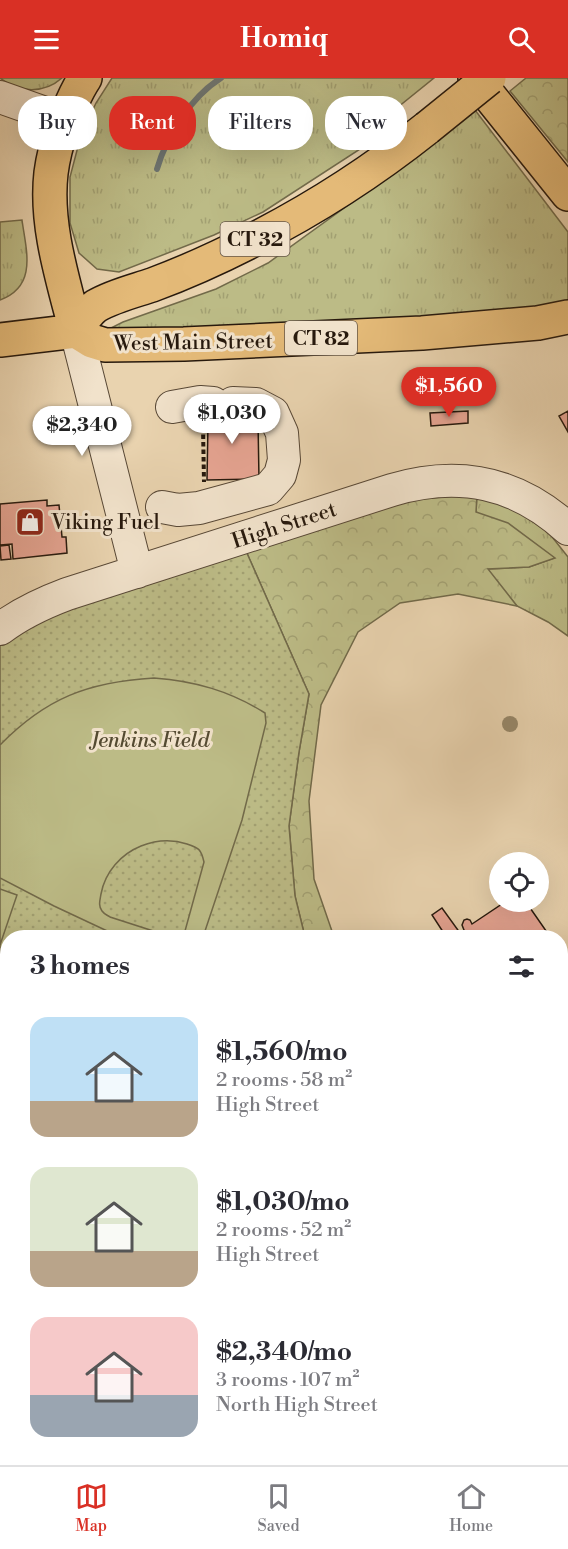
<!DOCTYPE html>
<meta charset="utf-8">
<style>
:root{--surface:#fff;--page:#f2f2f3;--text:#2b2b33;--muted:#7c7c81;--line:#e1e1e2;--accent:#d93025}
body{margin:0;font-family:"Libre Bodoni",serif;background:var(--page);color:var(--text);height:100vh;display:flex;flex-direction:column;font-size:22px;white-space:nowrap}
*{box-sizing:border-box;margin:0}
p{font-size:20px;color:var(--muted)}
.icon{flex:none;width:33px;height:33px;fill:none;stroke:currentColor;stroke-width:2;stroke-linecap:round;stroke-linejoin:round}
.map{position:relative;flex:1;overflow:hidden}
.sheet{position:absolute;left:0px;top:852px;width:568px;height:536px;display:flex;flex-direction:column;background:var(--surface);border-radius:24px 24px 0 0;box-shadow:0 6px 24px #0002}
.sheet>*{flex:none}
.hud{position:absolute;left:18px;top:18px;width:532px;height:54px;display:flex;gap:12px}
.controls{position:absolute;left:489px;top:774px;display:grid;gap:12px}
.controls a{display:grid;place-items:center;width:60px;height:60px;border-radius:50%;background:var(--surface);box-shadow:0 6px 24px #0002;font-size:30px}
.price{position:absolute;translate:-50% -51px;padding:0 14px;border-radius:21px;background:#fff;color:#222;font-size:20px;line-height:39px;filter:drop-shadow(0 2px 3px #0008)}
.price::after{content:'';position:absolute;left:50%;top:36px;width:18px;height:14px;margin-left:-9px;background:inherit;clip-path:polygon(0 0,100% 0,50% 100%)}
.price.active{background:var(--accent);color:#fff}
ul{padding:0;list-style:none}
li{display:flex;align-items:center;gap:18px;height:150px;padding:0 30px}
li span{display:grid;place-items:center;flex:none;width:168px;height:120px;border-radius:18px;color:#555}
li>.icon{margin-inline-start:auto}
span .icon{width:72px;height:72px;fill:#fffc;stroke-width:1}
li b{font-size:26px}
h2{display:flex;justify-content:space-between;align-items:center;height:72px;padding:0 30px;font-size:26px}
.tag{padding:0 21px;border-radius:24px;background:var(--surface);box-shadow:0 6px 24px #0002;font-size:21px;line-height:54px}
.tag.active{background:var(--accent);color:#fff}
header{display:flex;justify-content:space-between;align-items:center;height:78px;padding:0 30px;background:var(--accent);color:#fff;font-size:27px;font-weight:700}
.tab-bar{display:flex;justify-content:space-around;align-items:center;height:84px;border-top:2px solid var(--line);background:var(--surface);font-size:16px;color:var(--muted)}
.tab-bar a{display:grid;justify-items:center;gap:3px}
.tab-bar .active{color:var(--accent)}
.map>svg:first-child{display:block}
.grass{fill:url(#grass-tufts);stroke:#726a4a;stroke-width:1.5}
.forest{fill:url(#forest-crowns);stroke:#726a4a;stroke-width:1.5}
.park{fill:url(#park-dots);stroke:#726a4a;stroke-width:1.5}
.pitch{fill:#bcbb86;stroke:#726a4a;stroke-width:1.5}
.lines{fill:none;stroke-linecap:round;stroke-linejoin:round}
.stream{stroke:#6e7673;stroke-width:6}
.building{fill:#e6a492;stroke:#27190d;stroke-width:1.5}
.minor-casing{stroke:#584836;stroke-width:34}
.major-casing{stroke:#27190d;stroke-width:36}
.path{stroke:#27190d;stroke-width:4;stroke-dasharray:4.5 3;stroke-linecap:butt}
.minor{stroke:#f1e2cb;stroke-width:32}
.major{stroke:#e4ba78;stroke-width:33}
.major-bridge-casing{stroke:#27190d;stroke-width:36;stroke-linecap:butt}
.major-bridge{stroke:#e4ba78;stroke-width:33}
.tree{fill:#97886a}
.labels{text-anchor:middle;stroke-width:6;stroke-linejoin:round;paint-order:stroke}
.shield{fill:#f1e2cb;stroke:#645546;stroke-width:1.5}
.shield-label{font-size:20px;font-weight:bold;fill:#27190d}
.street-label{font-size:21px;fill:#27190d;stroke:#f1e2cb}
.poi-label{font-size:21px;fill:#27190d;stroke:#f1e2cb;text-anchor:start}
.park-label{font-size:21px;font-style:italic;fill:#544a31;stroke:#f1e2cb}
</style>
<header><svg class="icon" aria-label="menu" viewBox="0 0 24 24"><path d="M4 6h16M4 12h16M4 18h16"/></svg>Homiq<svg class="icon" aria-label="search" viewBox="0 0 24 24"><circle cx="10" cy="10" r="6"/><path d="M15 15l6 6"/></svg></header>
<div class="map">
<svg width="568" height="1387" viewBox="0 0 568 1387">
<defs>
<pattern id="grass-tufts" width="24" height="20" patternUnits="userSpaceOnUse" patternTransform="scale(1.5)"><rect width="24" height="20" fill="#bcbb86"/><path d="M3 7l-1-3M5 7V3M7 7l1-3M15 17l-1-3M17 17v-4M19 17l1-3" fill="none" stroke="#a2a072"/></pattern>
<pattern id="forest-crowns" width="20" height="18" patternUnits="userSpaceOnUse" patternTransform="scale(1.5)"><rect width="20" height="18" fill="#bcbb86"/><path d="M2 6a3 3 0 1 1 6 0M12 15a3 3 0 1 1 6 0" fill="none" stroke="#a2a072"/></pattern>
<pattern id="park-dots" width="8" height="8" patternUnits="userSpaceOnUse" patternTransform="scale(1.5)"><rect width="8" height="8" fill="#bcbb86"/><path d="M2 2h.1M6 6h.1" fill="none" stroke="#a2a072" stroke-width="1.8" stroke-linecap="round"/></pattern>
</defs>
<rect width="100%" height="100%" fill="#e9d3af"/>
<filter id="stains"><feTurbulence type="fractalNoise" baseFrequency=".00333" numOctaves="4"/><feColorMatrix values="0 0 0 0 .2 0 0 0 0 .09 0 0 0 0 .02 0 0 0 .5 -.17"/></filter>
<radialGradient id="worn" r=".72"><stop offset=".6" stop-color="#630" stop-opacity="0"/><stop offset="1" stop-color="#630" stop-opacity=".3"/></radialGradient>
<path class="grass" d="M0 0H62C44 16 19 15 0 0Z
M112 0H434L387 38 371 64 263 134 214 157 119 194 97 191 79 175 70 145V99L81 57 96 25Z
M475 32 568 154V226L522 233 108 257 109 251 123 244 216 211 268 185 437 63Z
M22 142C26 172 38 208 0 222V144Z
M477 416 519 434 549 455 568 479V558L548 544 517 528 487 491 529 489 554 480 476 434Z"/>
<path class="forest" d="M526 0H568V84L510 13Z
M477 416 476 434 508 445 555 480 529 489 488 491 517 528 458 516 400 525 358 554 321 627 309 723 314 801 334 859H305L295 818 289 748 299 674 309 616 246 473 411 422Z"/>
<path class="park" d="M246 473 309 616 299 674 289 748 295 818 305 859 8 860 7 893 0 891V568L24 551 68 531Z
M0 922 7 924V1049L0 1047Z"/>
<path class="pitch" d="M154 600C195 603 230 613 265 635L266 645 242 742 203 859H181L184 857 185 853 204 784C201 771 199 770 187 766 172 761 156 762 141 768 121 776 105 794 101 816 100 822 98 828 102 833 104 836 107 837 110 839L172 859H120L54 828 0 800V667C46 620 88 604 154 600Z
M0 811 17 817 0 867Z"/>
<g class="lines">
<path class="stream" d="M157 91C167 57 191 19 221 0"/>
</g>
<path class="building" d="M213 319H233L234 343H258L259 401 207 402 208 345H214Z
M468 333V345L431 348 430 335Z
M568 333V354L559 338Z
M47 422V428L59 427 62 459H66L67 475 13 481 12 466 0 467V426Z
M9 467 11 481 1 482 0 468Z
M505 824H526L551 860H447L432 837 442 830 460 855 464 852 462 847 464 842 467 841 470 842 472 846Z
M561 873 568 883V1061L565 1056 561 1059Z
M0 1098 8 1101V1128L0 1125Z
M0 1146 8 1149V1159L6 1158 2 1170 0 1169Z"/>
<g class="lines">
<g class="minor-casing">
<path id="minor" d="M0 19 65 42
M76 253 137 494
M172 329 200 324 213 325
M162 429 178 432 199 430 268 411 280 397 284 382 282 355 273 335 256 326 233 325
M0 551C21 535 43 525 67 516L392 412C459 392 517 404 568 451
M0 906 8 908
M561 1179 568 1178
M0 1281 8 1260
M561 1284 568 1266
M0 1364 8 1362
M241 1387 243 1380
M521 1387 523 1380"/>
</g>
<g class="major-casing">
<path id="major" d="M475 0 568 116
M76 253C82 244 87 234 96 228 113 218 134 213 152 207 187 194 220 179 253 162 314 131 373 93 427 50
M76 253C63 202 45 147 51 95 53 80 57 64 62 50 68 33 75 15 85 0
M0 262 76 253 92 263 105 267 184 266 422 255 538 245 568 239"/>
</g>
<path class="path" d="M203 349 204 404"/>
<use href="#minor" class="minor"/>
<use href="#major" class="major"/>
<g class="major-bridge-casing">
<path id="major-bridge" d="M427 50 489 0"/>
</g>
<use href="#major-bridge" class="major-bridge"/>
</g>
<circle class="tree" cx="510" cy="646" r="8"/>
<defs>
<g id="shop-square" transform="scale(1.5)"><rect x="-9" y="-9" width="18" height="18" rx="4" fill="#8f2418" stroke="#f1e2cb"/><path d="M-5-2.5h2.3a2.7 3.5 0 0 1 5.4 0H5L5.5 6h-11ZM-1.5-2.5h3a1.5 2.3 0 0 0-3 0Z" fill="#fff"/></g>
</defs>
<g fill-rule="evenodd">
<use href="#shop-square" x="30" y="444"/>
</g>
<g class="labels">
<g class="shield">
<rect x="220.5" y="144" width="69" height="34" rx="4.5"/>
<rect x="285" y="243" width="72" height="34" rx="4.5"/>
</g>
<g class="shield-label">
<text x="255" y="168">CT 32</text>
<text x="321" y="267">CT 82</text>
</g>
<g class="street-label">
<text transform="translate(193 264) rotate(-1)" y="7">West Main Street</text>
<text transform="translate(284 447) rotate(-18)" y="7">High Street</text>
</g>
<g class="poi-label">
<text x="51" y="451">Viking Fuel</text>
</g>
<g class="park-label">
<text x="150" y="669">Jenkins Field</text>
</g>
</g>
<rect width="100%" height="100%" filter="url(#stains)"/>
<rect width="100%" height="100%" fill="url(#worn)"/>
</svg>
<div class="controls">
<a><svg class="icon" aria-label="locate" viewBox="0 0 24 24"><circle cx="12" cy="12" r="6"/><path d="M12 2v4M12 18v4M2 12h4M18 12h4"/></svg></a>
</div>
<b class="price active" style="left:449px;top:340px">$1,560</b>
<b class="price" style="left:232px;top:367px">$1,030</b>
<b class="price" style="left:82px;top:379px">$2,340</b>
<div class="hud">
<a class="tag">Buy</a>
<a class="tag active">Rent</a>
<a class="tag">Filters</a>
<a class="tag">New</a>
</div>
<section class="sheet">
<h2>3 homes<svg class="icon" aria-label="filters" viewBox="0 0 24 24"><path d="M4 7h16M4 17h16"/><circle cx="9" cy="7" r="2"/><circle cx="15" cy="17" r="2"/></svg></h2>
<ul>
<li><span style="background:linear-gradient(#bfe0f5 70%,#b9a48a 0)"><svg class="icon" aria-label="home" viewBox="0 0 24 24"><path d="M3 11l9-7 9 7M6 9v11h12V9"/></svg></span><div><b>$1,560/mo</b><p>2 rooms · 58 m²</p><p>High Street</p></div></li>
<li><span style="background:linear-gradient(#dfe7d0 70%,#b9a48a 0)"><svg class="icon" aria-label="home" viewBox="0 0 24 24"><path d="M3 11l9-7 9 7M6 9v11h12V9"/></svg></span><div><b>$1,030/mo</b><p>2 rooms · 52 m²</p><p>High Street</p></div></li>
<li><span style="background:linear-gradient(#f6c9c9 65%,#9aa5b1 0)"><svg class="icon" aria-label="home" viewBox="0 0 24 24"><path d="M3 11l9-7 9 7M6 9v11h12V9"/></svg></span><div><b>$2,340/mo</b><p>3 rooms · 107 m²</p><p>North High Street</p></div></li>
</ul>
</section>
</div>
<nav class="tab-bar">
<a class="active"><svg class="icon" aria-label="map" viewBox="0 0 24 24"><path d="M3 6l6-2 6 2 6-2v14l-6 2-6-2-6 2zM9 4v14M15 6v14"/></svg>Map</a>
<a><svg class="icon" aria-label="saved" viewBox="0 0 24 24"><path d="M7 4h10v16l-5-4-5 4z"/></svg>Saved</a>
<a><svg class="icon" aria-label="home" viewBox="0 0 24 24"><path d="M3 11l9-7 9 7M6 9v11h12V9"/></svg>Home</a>
</nav>
